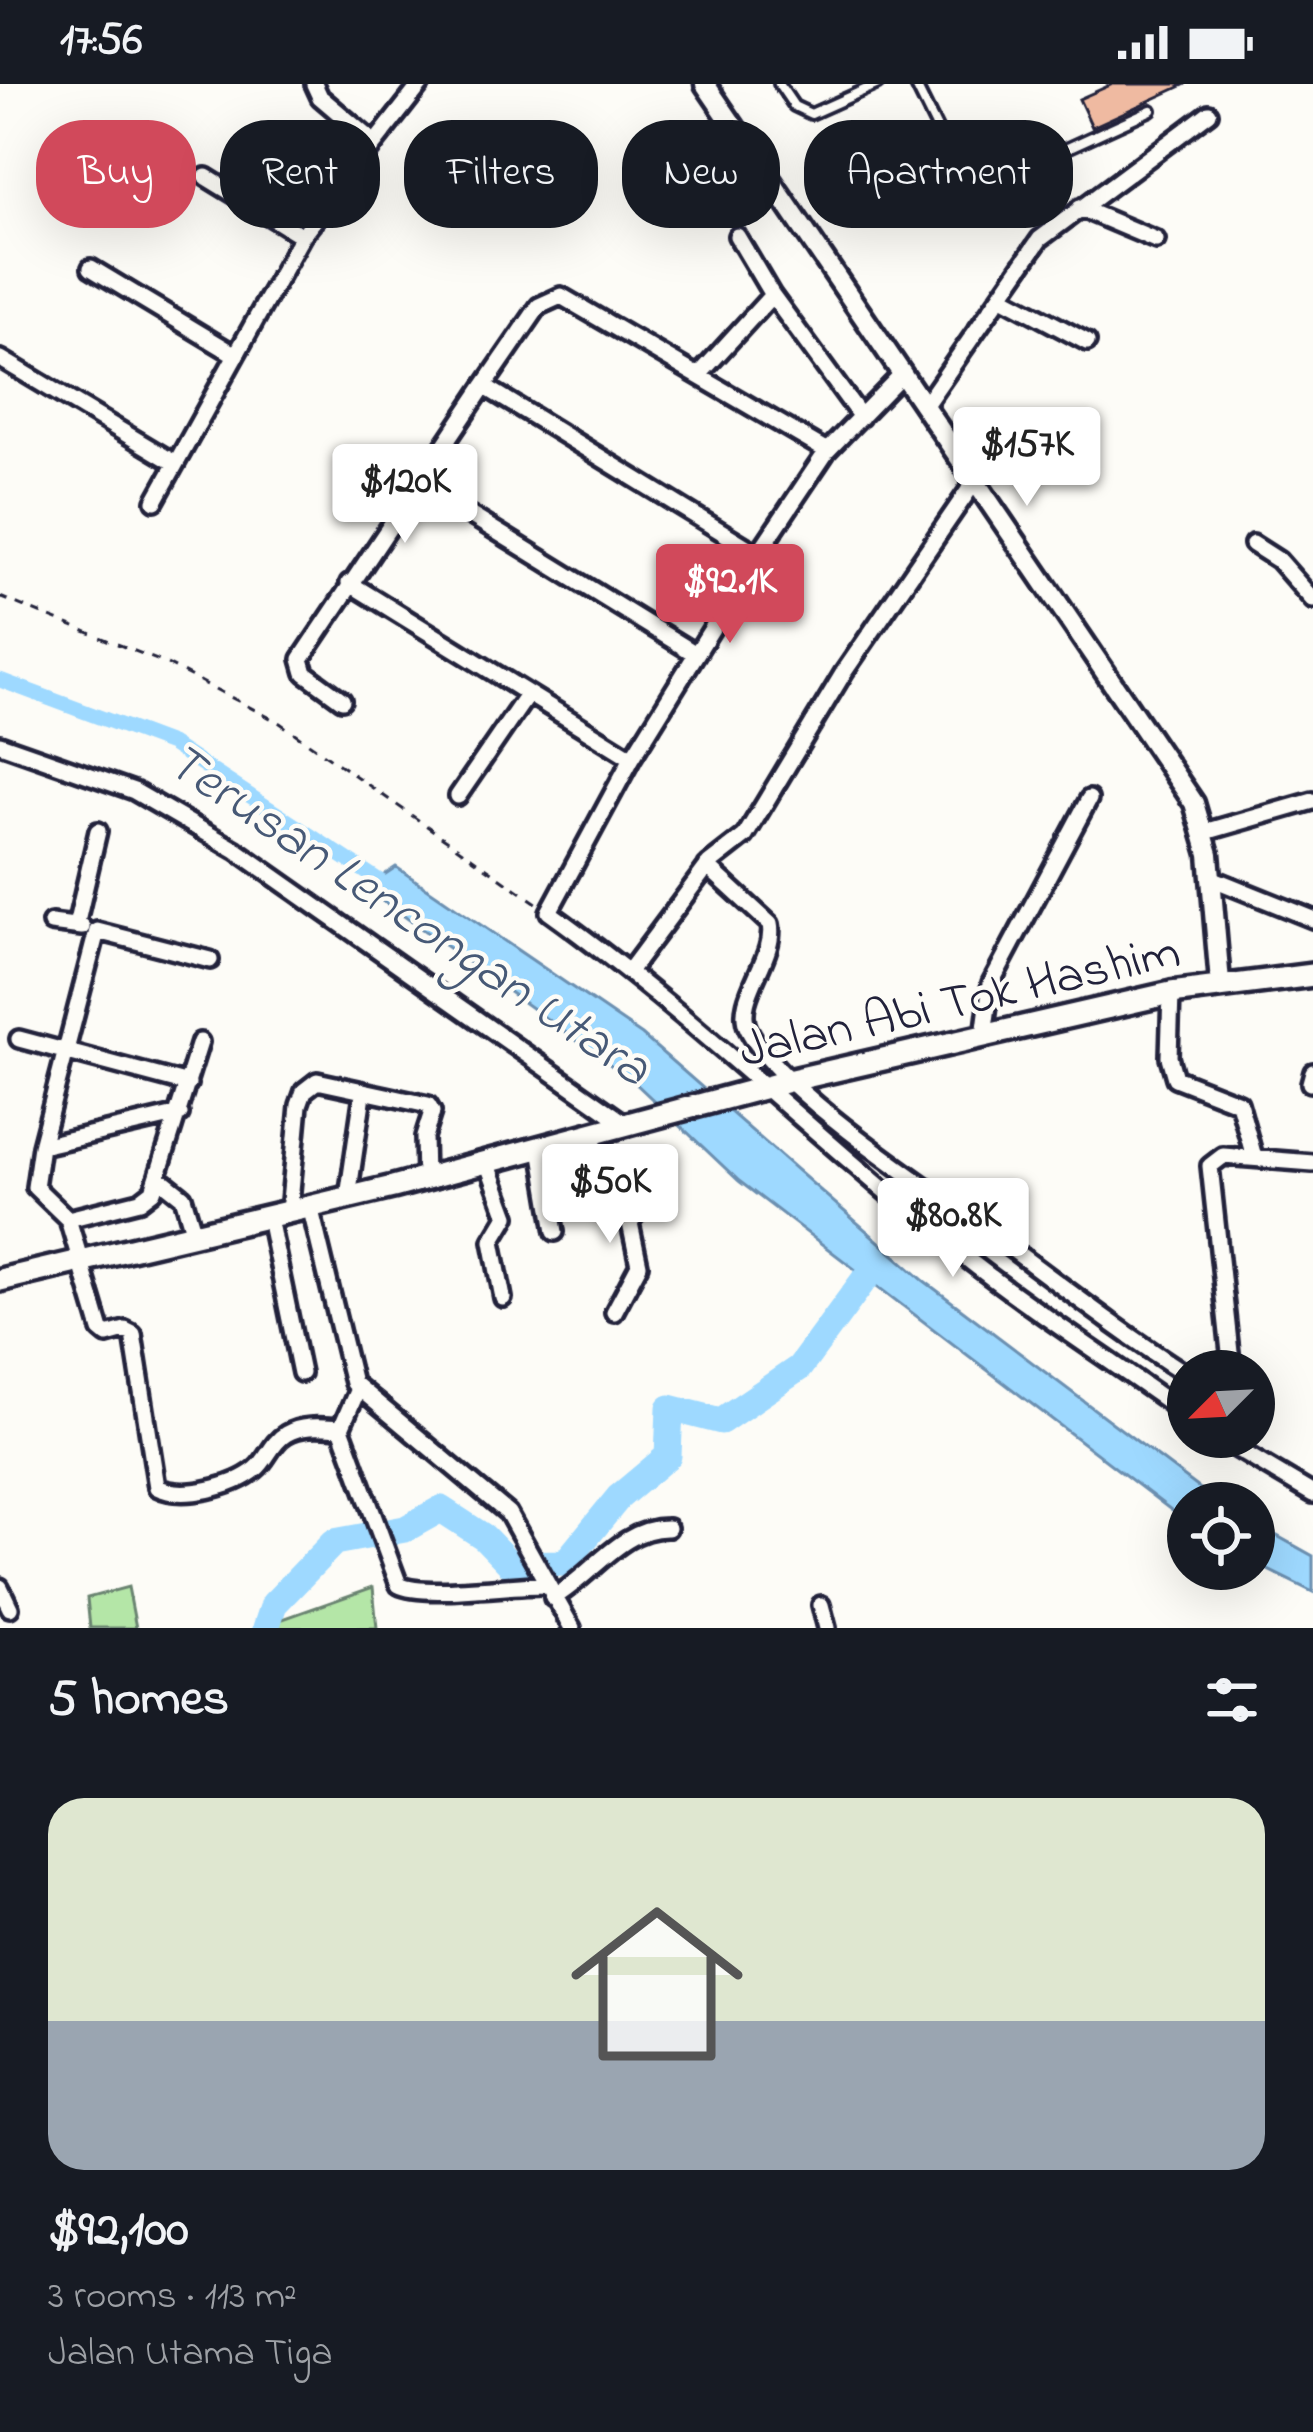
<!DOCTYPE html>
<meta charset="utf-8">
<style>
:root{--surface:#171b24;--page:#20242c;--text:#f1f3f6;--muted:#9ea1a6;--line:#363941;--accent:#d1495b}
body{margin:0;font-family:"Indie Flower",sans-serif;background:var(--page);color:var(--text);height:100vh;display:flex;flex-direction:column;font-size:45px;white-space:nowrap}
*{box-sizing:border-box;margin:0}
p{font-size:39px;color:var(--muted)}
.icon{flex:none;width:66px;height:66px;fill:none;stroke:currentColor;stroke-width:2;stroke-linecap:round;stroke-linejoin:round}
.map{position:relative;height:1544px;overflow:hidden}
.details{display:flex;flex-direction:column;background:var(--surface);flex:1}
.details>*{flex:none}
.hud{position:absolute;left:36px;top:36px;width:1242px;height:108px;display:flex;gap:24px}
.needle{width:78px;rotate:246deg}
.controls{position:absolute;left:1167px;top:1266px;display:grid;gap:24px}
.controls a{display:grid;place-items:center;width:108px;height:108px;border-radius:50%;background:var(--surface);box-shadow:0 12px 48px #0002;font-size:60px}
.price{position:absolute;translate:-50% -102px;padding:0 27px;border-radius:12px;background:#fff;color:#222;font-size:39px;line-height:78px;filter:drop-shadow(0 3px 6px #0008)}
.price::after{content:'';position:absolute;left:50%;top:72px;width:36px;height:27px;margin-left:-18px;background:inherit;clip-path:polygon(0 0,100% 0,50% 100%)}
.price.active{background:var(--accent);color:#fff}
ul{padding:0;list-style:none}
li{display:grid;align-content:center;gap:24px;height:636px;padding:0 48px}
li+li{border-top:3px solid var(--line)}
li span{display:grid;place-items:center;height:372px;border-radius:36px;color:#555}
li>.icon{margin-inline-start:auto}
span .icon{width:216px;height:216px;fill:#fffc;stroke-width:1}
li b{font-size:51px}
h2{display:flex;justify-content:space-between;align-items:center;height:144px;padding:0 48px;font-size:51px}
.pill{padding:0 42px;border-radius:48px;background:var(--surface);box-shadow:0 12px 48px #0002;font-size:42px;line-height:108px}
.pill.active{background:var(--accent);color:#fff}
.status{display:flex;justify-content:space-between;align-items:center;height:84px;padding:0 60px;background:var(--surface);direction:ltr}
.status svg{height:33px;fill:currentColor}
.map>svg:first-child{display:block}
.green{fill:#b4e6a7;stroke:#6b8471;stroke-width:3}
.water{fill:#9ed9ff;stroke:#6c90b1;stroke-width:3}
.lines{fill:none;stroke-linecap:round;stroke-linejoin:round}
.canal{stroke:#9ed9ff;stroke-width:15}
.river{stroke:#9ed9ff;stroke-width:27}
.building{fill:#efbaa1;stroke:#22223b;stroke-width:3}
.service-casing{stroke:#22223b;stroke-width:16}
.minor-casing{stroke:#22223b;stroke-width:24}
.tertiary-casing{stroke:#22223b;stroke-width:27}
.secondary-casing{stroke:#22223b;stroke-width:30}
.path{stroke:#22223b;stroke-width:3;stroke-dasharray:9 9;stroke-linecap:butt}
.service{stroke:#fdfcf7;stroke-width:8}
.minor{stroke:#fdfcf7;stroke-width:15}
.tertiary{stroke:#fdfcf7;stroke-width:18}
.secondary{stroke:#fdfcf7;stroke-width:21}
.labels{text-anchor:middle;stroke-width:9;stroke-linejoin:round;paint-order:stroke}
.street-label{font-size:51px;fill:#22223b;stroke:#fdfcf7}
.water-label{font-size:54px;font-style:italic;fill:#475976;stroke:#fdfcf7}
</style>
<div class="status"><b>17:56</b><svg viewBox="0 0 49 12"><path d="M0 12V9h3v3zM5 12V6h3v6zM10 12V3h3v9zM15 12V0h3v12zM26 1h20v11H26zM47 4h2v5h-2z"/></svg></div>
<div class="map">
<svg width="1313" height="1544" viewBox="0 0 1313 1544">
<rect width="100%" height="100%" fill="#fdfcf7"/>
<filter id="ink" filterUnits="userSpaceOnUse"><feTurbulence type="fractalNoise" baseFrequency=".00833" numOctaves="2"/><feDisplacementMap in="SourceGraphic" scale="24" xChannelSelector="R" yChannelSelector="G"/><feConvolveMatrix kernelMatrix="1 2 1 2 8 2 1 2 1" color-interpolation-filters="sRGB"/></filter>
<g filter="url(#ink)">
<path class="green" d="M128 1503 136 1544H90L87 1514Z
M373 1503 377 1544H260V1543Z"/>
<path class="water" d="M396 783 642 951 923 1196 1219 1419H1188V1439L739 1097 633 997 372 809 378 795Z
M1254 1439 1313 1472V1508L1254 1479Z"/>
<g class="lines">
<path class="canal" d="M0 596 171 660 392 805"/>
<path class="river" d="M266 1544 274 1520 334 1458 405 1445 441 1425 484 1453 510 1480 565 1479 619 1413 668 1372 670 1324 721 1337 799 1284 864 1196 881 1181"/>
</g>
<path class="building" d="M1113 0H1186L1092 43 1079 15Z"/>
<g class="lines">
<g class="service-casing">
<path id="service" d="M779 0 794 22 811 30 878 0
M915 0 969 109 1151 26
M865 134 959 93"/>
</g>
<g class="minor-casing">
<path id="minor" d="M314 0 320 13 373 58
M206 93 302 152
M1080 124 1156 156
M737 152 772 211 861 333
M91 184 234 270
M1002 213 1087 258
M1 275 173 378
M903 289 827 367 758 470 632 674 549 828C693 931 819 1056 957 1167 1031 1226 1112 1277 1188 1332
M699 291 772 211
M484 302 539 222 561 212 827 367
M925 321 1040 155 1209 29
M418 399 694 569
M155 417 302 152 421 0
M1253 460 1278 476 1313 516
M349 499 632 674
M342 616 305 589 301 575 484 302 758 470
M0 660 134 707 236 766 627 1041
M458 712 528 610
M1205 748 1313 717
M707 782 770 840C777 873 733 915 748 945 777 1004 915 1095 971 1135 1044 1188 1113 1243 1188 1291
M1211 794 1313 835
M51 839 82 843
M76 842 98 747
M210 876 97 847 41 1062 35 1103 68 1135 101 1246 107 1251 125 1246 133 1250 157 1403C182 1416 234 1403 256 1385 268 1375 271 1359 286 1350 303 1340 323 1343 341 1344
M630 886 709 780 745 752 844 588 975 397
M1171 909 1169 973 1175 994 1239 1019 1254 1073
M984 952 991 899 1089 715
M19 955 188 1000
M1310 999 1313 988
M591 1052 600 1077 635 1131 630 1139 639 1181 614 1228
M41 1062 180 1030
M541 1065 555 1148
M487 1078 507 1132 492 1157 503 1214
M159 1094 183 1113 194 1150
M348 1113 363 1010
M310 1122 353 1299 508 1429 572 1544
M289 1128 299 1021 304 1007 317 997 428 1021 432 1028 424 1053 425 1094
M269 1134 301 1289
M68 1135 140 1117 153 1107 200 958
M1232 1287 1210 1082 1223 1072 1313 1079
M358 1305 341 1344 399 1501C423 1514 512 1500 547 1501
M1217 1353 1313 1410
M0 1503 10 1524
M553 1514C593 1491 621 1443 668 1444
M821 1521 827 1544"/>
</g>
<g class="tertiary-casing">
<path id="tertiary" d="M705 0 1194 719 1209 770 1220 899"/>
</g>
<g class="secondary-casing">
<path id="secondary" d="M0 1196 393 1103 792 996 1171 909 1313 891"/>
</g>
<path class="path" d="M0 513 167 580 280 639 538 820"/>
<use href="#service" class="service"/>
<use href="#minor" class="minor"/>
<use href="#tertiary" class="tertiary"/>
<use href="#secondary" class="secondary"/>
</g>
</g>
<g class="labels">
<g class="street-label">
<text transform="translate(959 914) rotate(-13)" y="18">Jalan Abi Tok Hashim</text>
</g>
<g class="water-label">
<text transform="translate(410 828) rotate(34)" y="19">Terusan Lencongan Utara</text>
</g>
</g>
</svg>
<div class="controls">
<a><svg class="needle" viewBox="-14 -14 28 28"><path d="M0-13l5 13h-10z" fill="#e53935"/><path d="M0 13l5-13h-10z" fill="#9ea1a6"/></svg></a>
<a><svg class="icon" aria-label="locate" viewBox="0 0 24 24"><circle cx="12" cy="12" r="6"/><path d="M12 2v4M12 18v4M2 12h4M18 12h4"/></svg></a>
</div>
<b class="price" style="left:1027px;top:425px">$157K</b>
<b class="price" style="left:405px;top:462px">$120K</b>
<b class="price active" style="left:730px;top:562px">$92.1K</b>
<b class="price" style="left:610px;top:1162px">$50K</b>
<b class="price" style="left:953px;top:1196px">$80.8K</b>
<div class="hud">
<a class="pill active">Buy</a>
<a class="pill">Rent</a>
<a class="pill">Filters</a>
<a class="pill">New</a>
<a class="pill">Apartment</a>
</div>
</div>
<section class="details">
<h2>5 homes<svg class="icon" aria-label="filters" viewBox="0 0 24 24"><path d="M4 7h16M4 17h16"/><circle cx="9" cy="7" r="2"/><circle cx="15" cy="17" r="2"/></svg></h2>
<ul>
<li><span style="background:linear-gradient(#dfe7d0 60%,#9aa5b1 0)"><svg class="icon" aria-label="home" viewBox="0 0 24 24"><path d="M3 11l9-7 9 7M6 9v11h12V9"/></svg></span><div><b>$92,100</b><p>3 rooms · 113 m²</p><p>Jalan Utama Tiga</p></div></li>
</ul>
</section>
